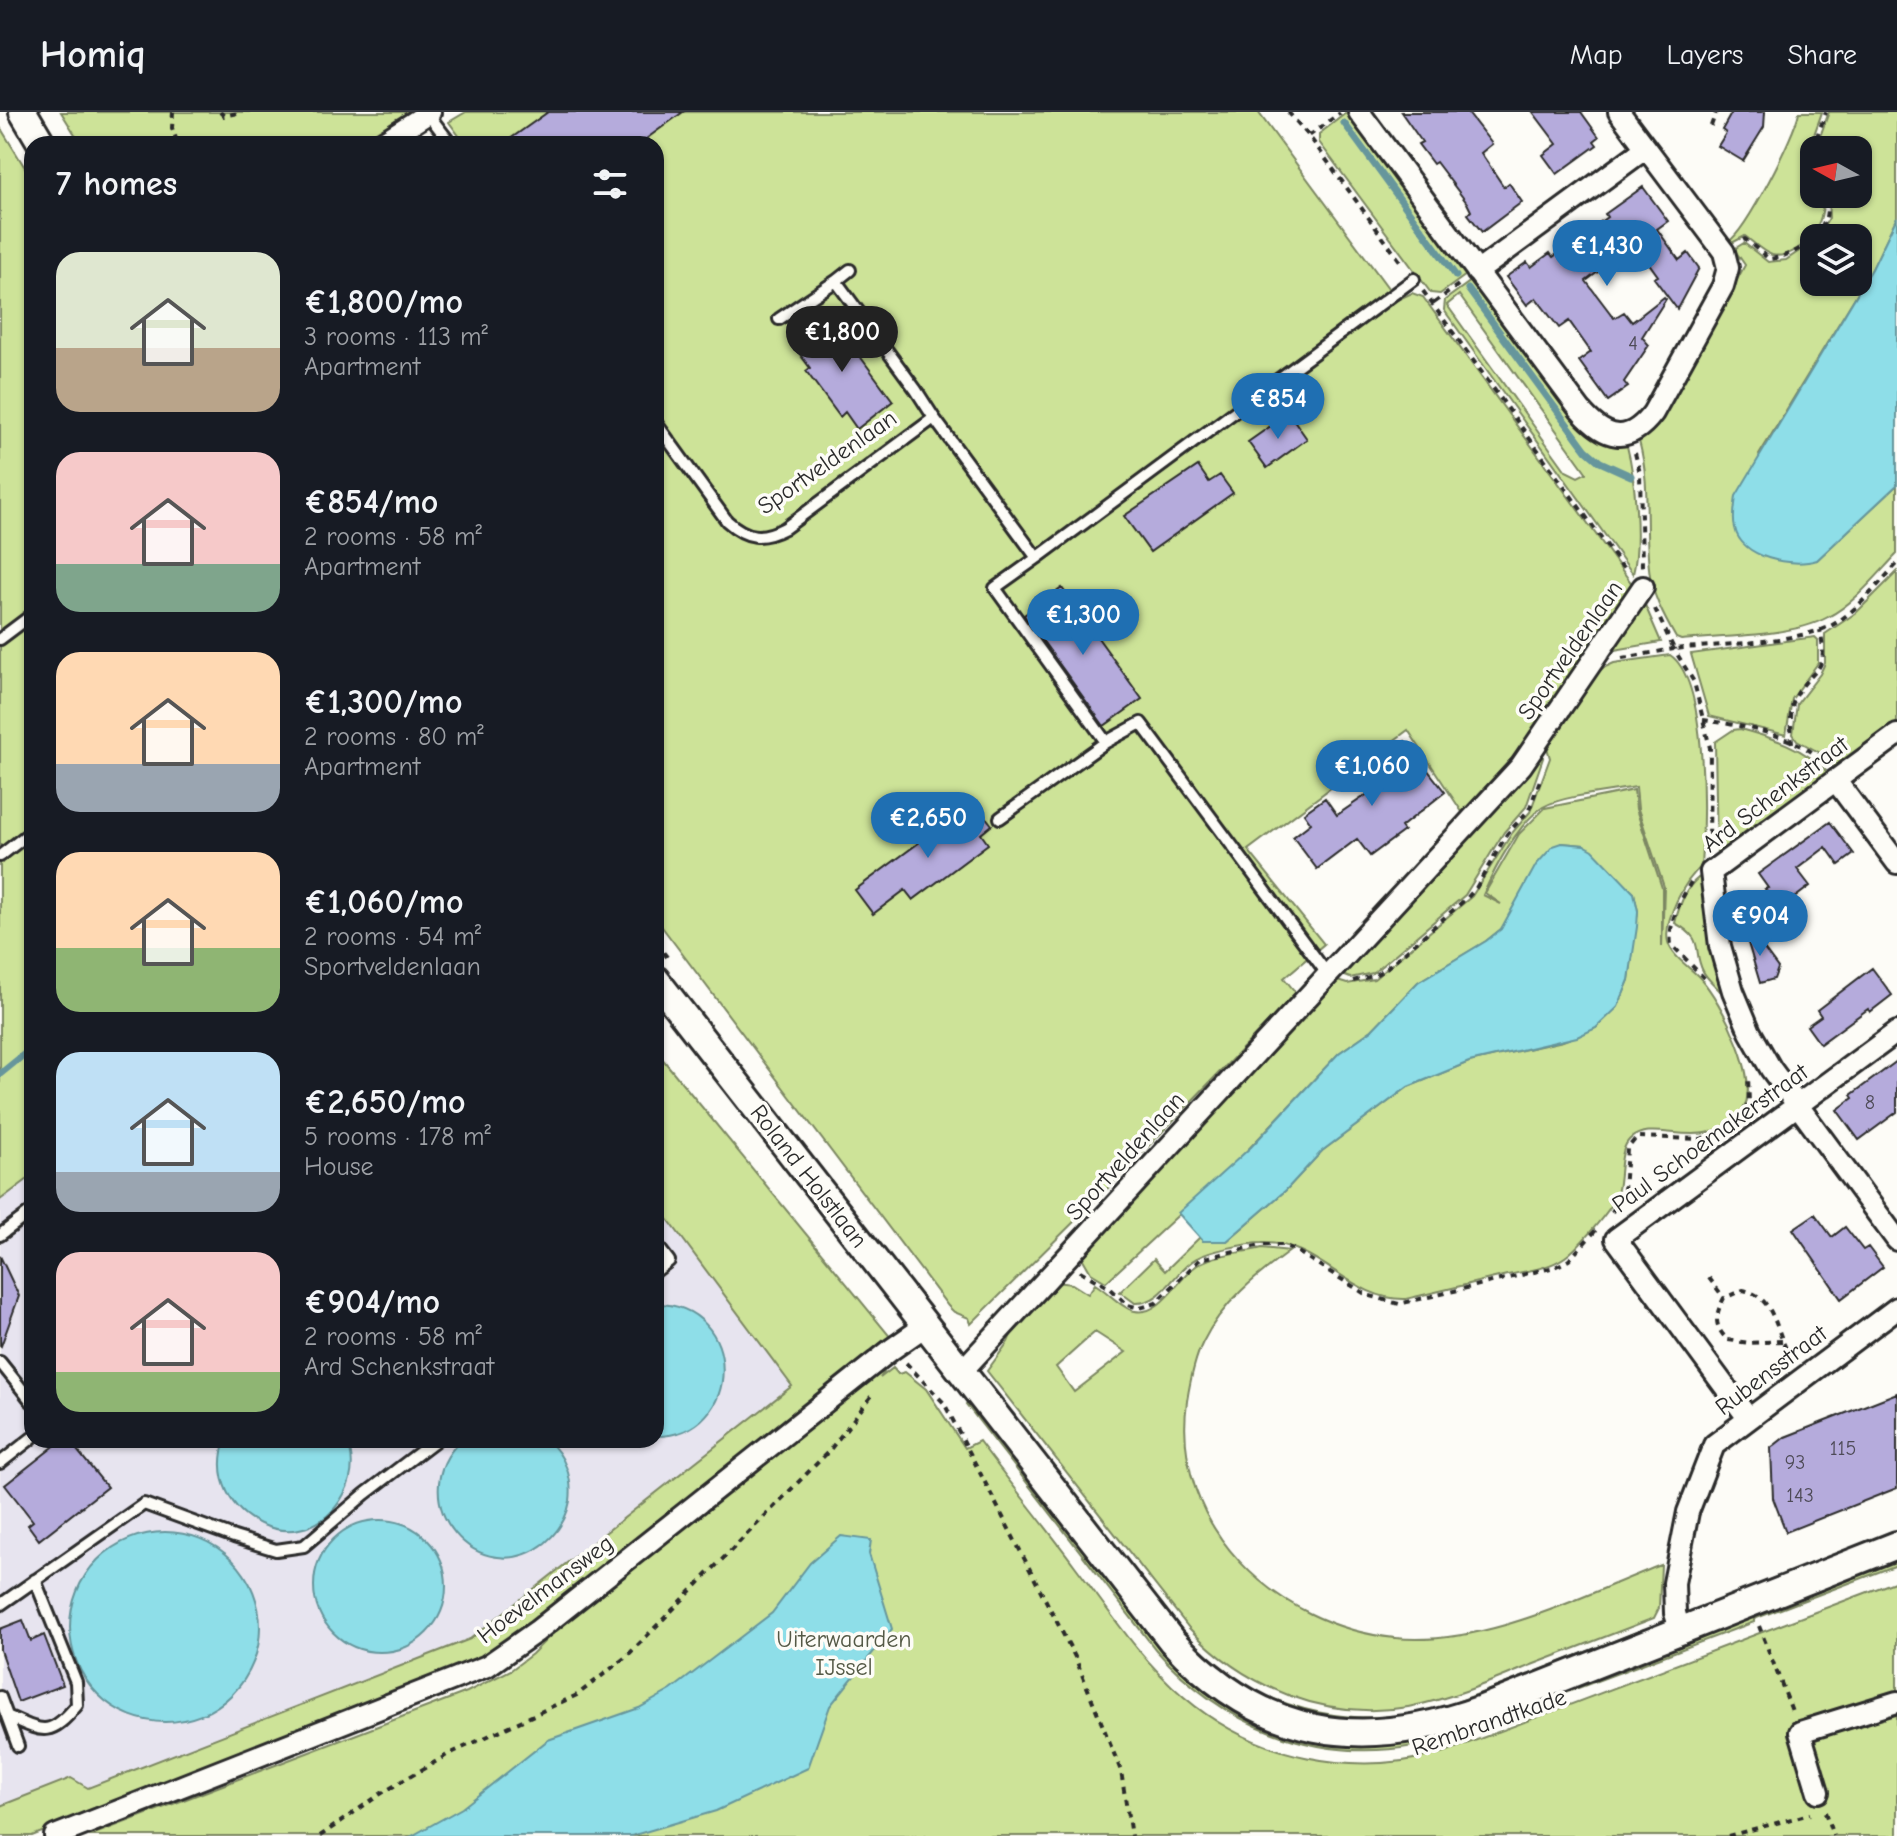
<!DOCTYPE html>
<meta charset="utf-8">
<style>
:root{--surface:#171b24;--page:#20242c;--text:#f1f3f6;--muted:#9ea1a6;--line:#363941;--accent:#1f6fb2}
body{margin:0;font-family:"Comic Neue",sans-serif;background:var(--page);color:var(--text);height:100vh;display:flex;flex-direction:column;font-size:30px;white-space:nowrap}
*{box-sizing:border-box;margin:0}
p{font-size:26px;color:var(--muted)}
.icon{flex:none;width:44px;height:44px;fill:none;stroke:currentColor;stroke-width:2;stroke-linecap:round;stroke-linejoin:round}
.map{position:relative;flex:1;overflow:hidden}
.drawer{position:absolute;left:24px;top:24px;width:640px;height:1312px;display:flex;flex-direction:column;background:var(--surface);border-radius:24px;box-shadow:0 2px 6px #0004}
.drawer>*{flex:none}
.needle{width:52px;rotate:278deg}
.fabs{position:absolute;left:1800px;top:24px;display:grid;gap:16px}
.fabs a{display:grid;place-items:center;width:72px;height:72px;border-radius:16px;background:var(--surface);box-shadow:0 2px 6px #0004;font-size:40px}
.price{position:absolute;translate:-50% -68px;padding:0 18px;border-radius:28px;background:var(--accent);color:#fff;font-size:26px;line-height:52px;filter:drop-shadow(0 2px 4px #0008)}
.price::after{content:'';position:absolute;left:50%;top:48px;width:24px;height:18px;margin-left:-12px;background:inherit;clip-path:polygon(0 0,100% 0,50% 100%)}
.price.on{background:#222;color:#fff}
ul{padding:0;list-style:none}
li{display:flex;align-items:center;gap:24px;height:200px;padding:0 32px}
li span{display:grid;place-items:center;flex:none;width:224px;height:160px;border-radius:24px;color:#555}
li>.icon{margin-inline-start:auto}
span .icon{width:96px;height:96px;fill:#fffc;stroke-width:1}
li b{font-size:34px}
h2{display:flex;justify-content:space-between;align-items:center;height:96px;padding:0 32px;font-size:34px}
header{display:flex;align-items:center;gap:48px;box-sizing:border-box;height:112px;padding:0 40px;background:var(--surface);border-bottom:2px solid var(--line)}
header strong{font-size:38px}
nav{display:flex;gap:44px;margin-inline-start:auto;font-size:28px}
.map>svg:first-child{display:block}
.built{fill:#e7e4ef}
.green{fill:#cde398;stroke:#7c8762;stroke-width:2;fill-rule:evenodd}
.water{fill:#8edee8;stroke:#66969c;stroke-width:2}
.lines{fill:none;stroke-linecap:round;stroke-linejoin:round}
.stream{stroke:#66969c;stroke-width:7}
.building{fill:#b5abdc;stroke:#2b2b2b;stroke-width:2}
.service-casing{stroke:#2b2b2b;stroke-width:16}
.minor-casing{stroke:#2b2b2b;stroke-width:26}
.tertiary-casing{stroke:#2b2b2b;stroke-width:32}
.path{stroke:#2b2b2b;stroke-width:4;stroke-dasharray:6 6;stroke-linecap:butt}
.service{stroke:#fdfcf7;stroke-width:10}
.minor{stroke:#fdfcf7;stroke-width:20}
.tertiary{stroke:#fdfcf7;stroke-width:26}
.labels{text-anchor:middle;stroke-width:7;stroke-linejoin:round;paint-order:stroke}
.number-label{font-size:20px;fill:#4e4b57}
.street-label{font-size:24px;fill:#2b2b2b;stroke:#fdfcf7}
.park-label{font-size:24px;fill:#545946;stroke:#fdfcf7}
</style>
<header>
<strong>Homiq</strong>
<nav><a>Map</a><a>Layers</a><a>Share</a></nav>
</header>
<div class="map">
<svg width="1897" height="1724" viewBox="0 0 1897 1724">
<rect width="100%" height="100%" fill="#fdfcf7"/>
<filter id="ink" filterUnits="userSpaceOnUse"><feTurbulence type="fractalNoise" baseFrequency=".0125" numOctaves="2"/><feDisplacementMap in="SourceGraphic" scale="16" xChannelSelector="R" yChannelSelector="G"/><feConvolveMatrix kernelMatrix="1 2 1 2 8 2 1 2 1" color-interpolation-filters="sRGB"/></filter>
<g filter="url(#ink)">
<path class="built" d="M32 1035V1328H656V1055L792 1274 470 1527 0 1710V1060Z"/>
<path class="green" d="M61 0H413L365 32H81Z
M466 0H1258L1397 188 1412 181 1423 185 1632 472 1628 484 1537 619 1462 700 1408 618 1248 738 1324 832 1284 866 1296 881 1106 1078 971 1212 969 1206 954 1200 948 1194 656 807V32H465L449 10Z
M1799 0H1822C1817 16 1808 34 1809 50 1809 61 1814 70 1814 82H1820C1832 109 1798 149 1772 143 1762 140 1753 130 1745 124L1730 132 1728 130C1746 119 1795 23 1799 0Z
M1829 0H1897V105L1872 157 1759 343 1817 448 1897 373V442C1876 464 1855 491 1828 505 1792 525 1723 524 1681 528L1676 526C1664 505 1651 481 1649 456 1644 412 1651 373 1639 329L1655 317 1664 302 1745 153 1734 137 1744 131 1768 150 1786 148 1814 129V170H1858V126H1817L1829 106 1828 82H1858V38H1815Z
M1346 1 1466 163 1440 182 1431 181 1319 30V22Z
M0 15 32 67V1064L0 1088Z
M1471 169 1579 314 1600 330 1627 334C1635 365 1641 431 1633 462L1444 198 1445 188ZM1459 183 1586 360V361L1578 365 1566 359 1447 193Z
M1897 460V610L1835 656 1822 642 1797 628 1793 622 1797 592 1820 562 1825 551V522L1857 500Z
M1640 492 1645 493 1661 530 1615 538 1612 533Z
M1815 525 1818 528V551L1792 587 1786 623 1709 604 1691 542Z
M1670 543C1709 569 1704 711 1701 755 1685 767 1663 809 1668 830 1672 845 1690 855 1700 866 1721 888 1763 971 1742 999 1705 1045 1655 1004 1630 1027 1616 1040 1624 1073 1613 1091 1604 1105 1578 1136 1565 1145 1548 1157 1526 1159 1507 1163 1473 1171 1440 1179 1406 1187 1350 1189 1319 1129 1262 1131 1248 1131 1209 1139 1197 1146 1174 1158 1164 1192 1135 1191L1120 1180 1154 1147 1165 1159 1200 1125 1203 1129H1227L1286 1078 1322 1039 1408 975 1469 950 1563 929 1596 916 1618 894 1629 868 1638 799 1634 781 1584 733 1562 731 1501 817 1486 829 1418 870 1372 918 1339 941 1241 1045 1106 1170 1091 1161 1080 1142 1334 868 1347 872 1374 867 1472 784 1512 721 1530 700 1550 646 1546 632 1594 563 1603 556 1614 551ZM1636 675 1638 697 1664 775 1662 835V776L1636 697 1634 678 1545 696 1519 722 1485 781 1501 792 1483 783C1495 756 1518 711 1543 695 1561 684 1613 679 1636 675Z
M1740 617C1773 626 1804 635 1828 661L1717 744 1715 630 1733 618Z
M1542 638 1543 646 1526 695 1504 720 1465 783 1373 861 1350 866 1340 862 1476 718Z
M1703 763 1706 807 1723 879H1720C1715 873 1706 866 1703 859 1692 838 1706 828 1675 811 1679 794 1687 771 1703 763Z
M656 939 892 1227 499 1540 32 1724H0V1694L71 1666 88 1676 470 1527 792 1274 656 1091Z
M1262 1136 1290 1139C1256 1164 1222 1191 1203 1230 1194 1248 1190 1270 1187 1289 1170 1414 1276 1514 1395 1526 1484 1535 1579 1485 1661 1453L1659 1496 1654 1506C1612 1522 1571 1538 1529 1554 1490 1570 1450 1587 1408 1595 1326 1609 1245 1576 1189 1516L987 1259 1008 1230 1013 1218 1055 1170 1072 1172 1088 1182 1095 1172C1107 1179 1124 1198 1135 1199 1159 1204 1176 1171 1192 1157 1211 1141 1239 1142 1262 1136ZM1095 1220 1126 1240 1074 1280 1056 1255Z
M893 1256 898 1262 905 1260 926 1277 965 1336 979 1329C1010 1371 1044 1412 1075 1454 1109 1499 1141 1548 1184 1585 1256 1647 1354 1666 1445 1640L1897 1469V1724H89L467 1580 511 1558 532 1542 601 1473 872 1258 884 1260 880 1266Z
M979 1260 1189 1527C1205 1543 1221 1559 1240 1570 1287 1599 1350 1611 1404 1603 1446 1597 1486 1579 1525 1564 1565 1548 1605 1532 1644 1517L1646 1518 1467 1590 1407 1606H1337L1268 1587 1241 1574 1187 1529 977 1261Z
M969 1289C1013 1345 1056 1401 1100 1457 1192 1574 1244 1648 1408 1630L1413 1634C1314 1652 1221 1612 1156 1538L966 1292Z
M1897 1444V1453L1754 1507V1510L1437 1629 1439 1623Z"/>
<path class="water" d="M1897 105V373L1817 448C1792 456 1741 446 1735 416 1732 407 1735 394 1736 384L1872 157Z
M1562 731 1584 733 1593 738 1634 781 1638 799 1637 815 1629 868 1618 895 1596 916 1577 925 1469 950 1408 975 1322 1039 1286 1078 1227 1129H1203L1178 1101 1251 1035 1339 941 1372 918 1418 870 1486 829 1501 817 1536 753 1553 734Z
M656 1192C745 1192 745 1324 656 1324Z
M225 1328H347C354 1346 353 1365 344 1382 306 1455 199 1407 225 1328Z
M461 1328H547C565 1343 573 1366 570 1389 567 1406 558 1420 545 1431 479 1482 399 1388 461 1328Z
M314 1474a66 66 0 1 1 132 0a66 66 0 1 1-132 0Z
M70 1515a95 95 0 1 1 190 0a95 95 0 1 1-190 0Z
M841 1424 871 1428 869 1442 892 1517 830 1594 808 1656 716 1699 631 1724H412L462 1696 548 1628 639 1596 671 1578 772 1501 810 1451Z"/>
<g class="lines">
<path class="stream" d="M1344 11 1456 164
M1468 177 1586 338 1600 350 1631 364
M0 962 32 936"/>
</g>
<path class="building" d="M548 0H683L639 32H503Z
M1401 0H1467L1492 32 1481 41 1504 75 1509 71 1522 90 1482 120 1468 102 1471 99 1467 91 1436 50 1433 52 1418 32 1422 30Z
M1533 0H1581L1599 25 1594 29 1597 33 1557 62 1543 43 1557 32Z
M1732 0H1765L1764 15 1743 49 1718 34 1726 21 1722 18Z
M1643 75 1668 109 1657 117 1679 148 1688 141 1699 156 1677 197 1654 166 1658 164 1635 132 1586 169 1614 206 1624 200 1632 210 1664 185 1666 187 1642 225 1649 233 1624 270 1628 275 1608 289 1579 249 1591 240 1569 209 1559 216 1536 186 1527 193 1506 165 1527 150 1531 155 1550 141 1553 145 1607 105 1605 102Z
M831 205 893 289 857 317 845 300 840 305 806 259 810 256 793 233Z
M1289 301 1307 327 1267 356 1248 330Z
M1198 354 1209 370 1220 363 1233 381 1150 440 1124 404Z
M1062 476 1142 587 1104 614 1024 503Z
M1405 629 1445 680 1401 715 1404 719 1370 744 1357 727 1317 757 1293 725 1311 711 1304 701 1325 686 1337 703 1372 679 1359 662Z
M974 690 992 713 981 722 988 732 913 788 905 778 873 802 855 778Z
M1830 710 1854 742 1839 753 1826 735 1797 757 1810 774 1777 799 1766 784 1769 782 1765 777 1768 776 1758 762Z
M1744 810 1778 856 1774 867 1760 871 1742 811Z
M1872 856 1892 883 1870 900 1868 897 1820 932 1807 914 1821 904 1817 898Z
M1897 949V1000L1859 1028 1837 998 1853 986 1851 983Z
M1815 1102 1832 1125 1845 1115 1863 1138 1868 1135 1883 1155 1841 1187 1793 1117Z
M0 1144 19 1184 1 1234 0 1233Z
M1897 1281V1376L1786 1420 1773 1386 1771 1336 1785 1325Z
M62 1328H69L107 1375 39 1428 28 1413 33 1409 5 1373Z
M23 1508 31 1529 44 1523 63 1573 18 1590 0 1538V1517Z"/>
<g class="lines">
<g class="service-casing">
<path id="service" d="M428 2 451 32
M836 169 850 158
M779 207 836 169 916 278 934 306
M656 311 727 409C747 427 762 428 785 416L934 306 1037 446 995 476 1106 630 1141 611 1328 863
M1037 446 1414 167
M0 527 32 503
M1000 706 1106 630
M0 744 32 719
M0 1123 32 1099
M656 1132 669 1149 656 1159
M0 1250 32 1290
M0 1351 32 1326
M0 1493 144 1392 234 1425 276 1438 304 1434 365 1382 436 1328
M0 1585 18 1634
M7 1604C43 1620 50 1626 77 1593L76 1570 35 1468"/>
</g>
<g class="minor-casing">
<path id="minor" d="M1359 0 1580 298C1605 327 1628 334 1653 301L1723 174 1728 156 1724 140 1619 0
M380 32 430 0
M1477 160 1646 36
M1897 623 1711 760 1720 834 1733 879 1750 920 1771 957 1897 1128
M1836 669 1897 751
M961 1260 1521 654 1643 475
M1748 1306 1616 1127 1897 920
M1680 1518 1675 1501 1674 1471 1688 1400 1714 1333 1897 1196
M1818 1680 1800 1620 1897 1590
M55 1724 487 1554 537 1519 892 1237 925 1214"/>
</g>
<g class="tertiary-casing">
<path id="tertiary" d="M23 0 42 32
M656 868 1172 1529C1262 1626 1360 1641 1482 1597L1897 1433"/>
</g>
<path class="path" d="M173 0 172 16 178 32
M220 0 224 4 242 0
M1288 0 1309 24 1403 153
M1711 14 1716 0
M1309 24 1340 1
M26 51 32 61
M1814 61C1809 39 1819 20 1826 0
M1743 128 1745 127 1769 147C1799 144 1838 117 1824 82
M1423 179 1626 460
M1434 191 1461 171
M1635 341 1640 361 1642 455
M1655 497 1674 537C1713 533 1804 530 1834 512 1859 497 1877 473 1897 452
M1622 546 1674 537 1694 570 1710 636 1709 736
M1703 608C1739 613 1798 623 1824 650
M1792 631C1791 617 1789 599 1795 586 1811 553 1830 566 1820 518
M1691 770C1680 790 1668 810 1671 832L1705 867
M656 831 667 845
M1353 869 1373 864 1384 858 1467 786 1476 776 1507 722 1529 698 1540 668
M1738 1008 1749 991 1748 964
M1612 1100 1624 1079 1627 1037 1637 1025 1701 1027 1728 1015
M1080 1159 1111 1177 1128 1193 1140 1196 1156 1191 1200 1147 1261 1133H1282L1293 1137 1367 1183 1399 1192 1555 1155 1569 1148 1596 1118
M1709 1166 1724 1186
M1782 1229 1749 1231 1728 1228C1713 1214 1715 1203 1724 1186L1743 1178C1777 1185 1775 1223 1792 1247
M906 1251 944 1291 1075 1545 1121 1659 1131 1724
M1759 1514 1792 1599
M1825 1700 1833 1724
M320 1724 382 1681 447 1643 577 1583 626 1545 829 1339 873 1282
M1728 1724 1810 1702"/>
<use href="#service" class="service"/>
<use href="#minor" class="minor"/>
<use href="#tertiary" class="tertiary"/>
</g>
</g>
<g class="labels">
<g class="number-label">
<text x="1633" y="238">4</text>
<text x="1870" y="997">8</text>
<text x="1843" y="1343">115</text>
<text x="1795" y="1357">93</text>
<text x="1800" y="1390">143</text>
</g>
<g class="street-label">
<text transform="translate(827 350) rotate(-35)" y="8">Sportveldenlaan</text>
<text transform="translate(1570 538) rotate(-55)" y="8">Sportveldenlaan</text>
<text transform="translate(1775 682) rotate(-37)" y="8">Ard Schenkstraat</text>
<text transform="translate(1710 1026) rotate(-36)" y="8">Paul Schoemakerstraat</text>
<text transform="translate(1125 1044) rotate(-48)" y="8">Sportveldenlaan</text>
<text transform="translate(809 1064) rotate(52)" y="8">Roland Holstlaan</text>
<text transform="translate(1771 1258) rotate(-37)" y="8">Rubensstraat</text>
<text transform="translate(545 1477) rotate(-37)" y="8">Hoevelmansweg</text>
<text transform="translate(1489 1610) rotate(-19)" y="8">Rembrandtkade</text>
</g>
<g class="park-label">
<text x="844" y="1535">Uiterwaarden<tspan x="844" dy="28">IJssel</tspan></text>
</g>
</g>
</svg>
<div class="fabs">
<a><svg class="needle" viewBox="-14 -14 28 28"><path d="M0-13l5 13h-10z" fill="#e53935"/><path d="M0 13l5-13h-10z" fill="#9ea1a6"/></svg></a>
<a><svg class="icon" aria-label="layers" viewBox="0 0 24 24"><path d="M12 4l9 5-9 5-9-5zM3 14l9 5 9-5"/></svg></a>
</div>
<b class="price" style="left:1607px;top:176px">€1,430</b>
<b class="price on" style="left:842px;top:262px">€1,800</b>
<b class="price" style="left:1278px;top:329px">€854</b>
<b class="price" style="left:1083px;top:545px">€1,300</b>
<b class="price" style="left:1372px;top:696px">€1,060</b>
<b class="price" style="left:928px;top:748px">€2,650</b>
<b class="price" style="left:1760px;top:846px">€904</b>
<section class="drawer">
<h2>7 homes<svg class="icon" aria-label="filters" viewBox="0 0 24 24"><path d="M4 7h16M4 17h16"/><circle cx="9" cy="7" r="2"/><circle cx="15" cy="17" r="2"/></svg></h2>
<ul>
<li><span style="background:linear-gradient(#dfe7d0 60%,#b9a48a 0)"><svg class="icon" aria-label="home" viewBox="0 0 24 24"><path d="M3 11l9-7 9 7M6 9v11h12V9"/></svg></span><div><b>€1,800/mo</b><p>3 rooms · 113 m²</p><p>Apartment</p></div></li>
<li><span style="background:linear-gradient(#f6c9c9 70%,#7fa58c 0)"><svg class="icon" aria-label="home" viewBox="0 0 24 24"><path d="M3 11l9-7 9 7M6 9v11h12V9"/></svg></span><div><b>€854/mo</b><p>2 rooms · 58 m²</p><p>Apartment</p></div></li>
<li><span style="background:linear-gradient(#ffd9b3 70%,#9aa5b1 0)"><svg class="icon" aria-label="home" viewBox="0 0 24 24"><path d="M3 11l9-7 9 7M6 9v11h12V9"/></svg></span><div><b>€1,300/mo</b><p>2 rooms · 80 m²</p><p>Apartment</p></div></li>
<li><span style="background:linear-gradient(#ffd9b3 60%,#8fb573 0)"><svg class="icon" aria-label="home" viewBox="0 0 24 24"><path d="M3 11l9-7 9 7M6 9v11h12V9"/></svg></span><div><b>€1,060/mo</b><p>2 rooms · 54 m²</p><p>Sportveldenlaan</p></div></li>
<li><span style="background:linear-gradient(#bfe0f5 75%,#9aa5b1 0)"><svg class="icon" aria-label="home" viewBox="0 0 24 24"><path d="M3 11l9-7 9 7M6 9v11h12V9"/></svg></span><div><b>€2,650/mo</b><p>5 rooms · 178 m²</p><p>House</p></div></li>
<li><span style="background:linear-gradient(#f6c9c9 75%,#8fb573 0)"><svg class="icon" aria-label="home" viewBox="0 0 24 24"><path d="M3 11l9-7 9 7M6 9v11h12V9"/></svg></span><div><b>€904/mo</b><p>2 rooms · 58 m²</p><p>Ard Schenkstraat</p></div></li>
</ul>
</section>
</div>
